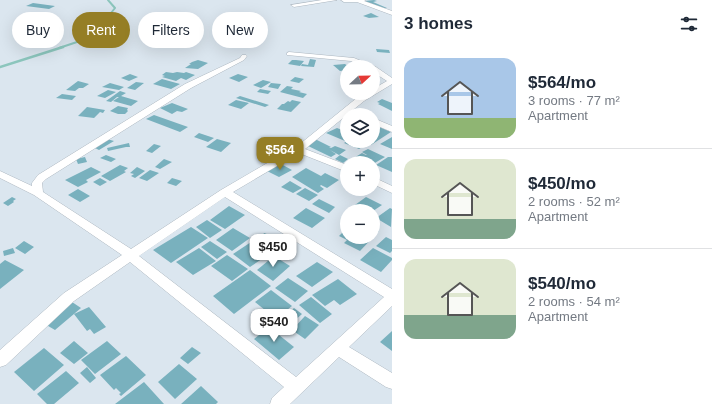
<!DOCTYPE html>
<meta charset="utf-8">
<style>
:root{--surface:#fff;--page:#f2f2f3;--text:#1f2937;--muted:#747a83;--line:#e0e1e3;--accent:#957e25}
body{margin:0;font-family:Helvetica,sans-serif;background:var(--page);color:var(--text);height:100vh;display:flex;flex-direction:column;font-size:15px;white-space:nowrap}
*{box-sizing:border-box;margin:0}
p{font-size:13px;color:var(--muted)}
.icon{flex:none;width:22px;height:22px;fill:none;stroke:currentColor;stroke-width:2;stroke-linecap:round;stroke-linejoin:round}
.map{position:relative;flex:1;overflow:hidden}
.side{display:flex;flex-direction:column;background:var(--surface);width:320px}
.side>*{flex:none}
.banner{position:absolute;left:12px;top:12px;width:320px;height:36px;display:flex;gap:8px}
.needle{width:26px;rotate:68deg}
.tools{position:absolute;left:340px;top:60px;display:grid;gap:8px}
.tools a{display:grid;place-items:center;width:40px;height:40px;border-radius:50%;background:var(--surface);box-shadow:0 4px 16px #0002;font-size:20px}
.price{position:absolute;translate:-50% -34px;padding:0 9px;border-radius:8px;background:#fff;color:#222;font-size:13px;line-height:26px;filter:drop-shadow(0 1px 2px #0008)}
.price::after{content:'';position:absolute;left:50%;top:24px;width:12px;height:9px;margin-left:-6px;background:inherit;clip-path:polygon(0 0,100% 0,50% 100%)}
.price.on{background:var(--accent);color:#fff}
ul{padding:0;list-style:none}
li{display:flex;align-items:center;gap:12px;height:100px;padding:0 12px}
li+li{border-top:1px solid var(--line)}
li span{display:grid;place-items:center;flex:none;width:112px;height:80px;border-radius:12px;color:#555}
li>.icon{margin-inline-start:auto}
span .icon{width:48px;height:48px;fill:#fffc;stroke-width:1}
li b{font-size:17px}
h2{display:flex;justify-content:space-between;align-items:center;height:48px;padding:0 12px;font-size:17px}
.pill{padding:0 14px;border-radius:18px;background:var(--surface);box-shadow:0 4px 16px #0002;font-size:14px;line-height:36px}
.pill.on{background:var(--accent);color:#fff}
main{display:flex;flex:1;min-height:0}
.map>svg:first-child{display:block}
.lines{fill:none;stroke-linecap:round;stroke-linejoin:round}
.stream-far1{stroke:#8cc6bd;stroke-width:2}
.stream{stroke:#8cc6bd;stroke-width:2.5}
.building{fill:#79b1be}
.street-casing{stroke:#adb7c0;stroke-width:1}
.street{fill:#fff;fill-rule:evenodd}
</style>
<main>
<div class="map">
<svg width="392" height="404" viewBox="0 0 392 404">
<rect width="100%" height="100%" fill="#dbe6ef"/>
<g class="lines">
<path class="stream-far1" d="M59 48 92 37 115 8 108 0"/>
<path class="stream" d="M0 67 63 47"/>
</g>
<path class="building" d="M374 0 377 1 373 2 387 8H384L364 1Z
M33 3 55 6 49 9 26 6Z
M371 13 379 17 369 18 363 16Z
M154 23 181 24 179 28 152 27Z
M376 49 389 50 390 53 377 52Z
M310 59 316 60 314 67 301 66 302 64 308 65Z
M198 60 208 63 198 69 185 68 191 64H189L192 62Z
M292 60H296L304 61 300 66 288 64Z
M345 64 349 67H347V70L340 71 333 65Z
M166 72 173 73 177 72 184 73 186 72 195 75 186 80 181 78 176 81 162 77 165 76 162 75Z
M130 74 138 77 129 81 121 78Z
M238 74 248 77 239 82 229 78Z
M295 77 304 79 299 83 290 81Z
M162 79 180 84 171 89 153 84Z
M263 80 271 82 261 88 253 85Z
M78 81 89 84 83 88H79L75 91 66 90Z
M136 82 144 83 135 90 127 88Z
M110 83 124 87 119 90 102 87Z
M271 83 281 84 278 89 268 87Z
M287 86 293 87 291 89 301 91 299 92 307 94 303 98 280 92Z
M260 89 271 91 268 94 257 92Z
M108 90 116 92 105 98 97 96Z
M120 91 126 93 121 96 138 101 131 106 113 101 119 97H117L111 102 106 101Z
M62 94 76 96 72 100 56 98Z
M240 96 269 105 265 107 236 98Z
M382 99 392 103V111L378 104 380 103 377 102Z
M236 100 249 103 241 109 228 105Z
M292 100 301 102 291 112 277 109 282 104H284L288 101 290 102Z
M172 103 188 109 182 112 177 111 172 114 160 108Z
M118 106 128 108 127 110 128 111 125 114H118L110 111Z
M87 107 105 110 103 113 100 112 94 118 78 116Z
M154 115 188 127 180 132 146 119Z
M377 126 391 132 371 145 362 141H373V129Z
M337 128 347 132V140L345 141 326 133Z
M199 133 214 138 208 142 194 137Z
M392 137V149L380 144Z
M107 139 114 141 99 150 93 147Z
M217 139 231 143 221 152 206 147Z
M315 139 331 147 329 148H331L335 146 346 150 339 155 330 150 336 154 331 157 306 145Z
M347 141H359L367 144 359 149 344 143Z
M129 143 130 147H126L108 151 107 148Z
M154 144 161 146 152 153 146 151Z
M368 149 385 157 373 164V163H360L352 159 362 153 366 155H367L362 152Z
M106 155 116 159 111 162 100 158Z
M340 155 348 159 343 163 335 159Z
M85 157 87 162 78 164 76 159Z
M388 157H392V172L376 165Z
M164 159 172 162 160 169 155 167Z
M281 164 292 170 279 177 267 171Z
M120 165 128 168 124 171 126 172 110 181 101 176Z
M91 167 101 172 86 180 88 182 78 187 65 180Z
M137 167 145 171 135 178 131 176 134 174 130 173Z
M306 168 321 176 325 173 339 180 327 188 321 185 320 186 324 189 318 193 292 177Z
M150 170 159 173 147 181 139 178Z
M100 178 107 182 100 186 93 182Z
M172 178 182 181 176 186 167 183Z
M290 181 302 188 293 193 281 187Z
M305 188 318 195 309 201 296 194Z
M78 189 90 196 80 202 68 195Z
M12 197 16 199 13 201 14 202 8 206 3 203Z
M366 197 382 205 373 211H351L348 210Z
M319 199 335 207 329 213 312 204Z
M229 206 245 215 225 229 210 220Z
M306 208 325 218 312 228 293 218Z
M390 208 392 209 391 227 376 218Z
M207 220 222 230 210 238 196 227Z
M191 227 208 238 171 263 153 250Z
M233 228 250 238 232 251 216 240Z
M347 228V237H373V228L379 231 360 251 344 243 347 240 339 236Z
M264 233 275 237 272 242 261 239Z
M386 237 392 240V251L390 253 376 246Z
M257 238 275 250 250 267 233 254Z
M24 241 34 247 25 254 15 248Z
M210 241 227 252 217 259 201 247Z
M13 248 15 253 4 256 3 251Z
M199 248 216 261 193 275 176 262Z
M373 248 392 258V260L381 272 360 260Z
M227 255 248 269 232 281 211 266Z
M274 256 290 266 273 281 257 270Z
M5 260 24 270 0 289V264Z
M317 262 333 272 312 287 296 276Z
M250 270 271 286 234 314 213 296Z
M288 278 308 291 295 302 275 288Z
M338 279 357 294 340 305 334 300 325 306 312 295Z
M271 290 292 306 276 319 255 302Z
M311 297 332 314 320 323 299 305Z
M69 300 81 308 55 330 43 323Z
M89 307 106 327 94 334 90 329 87 331 74 314Z
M294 308 302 314 283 331 275 325Z
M305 316 319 325 305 339 292 330Z
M269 327 294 347 279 360 254 339Z
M392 331V351L380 342Z
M74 341 88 353 74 364 60 353Z
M107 341 121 354 95 374 81 360Z
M192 347 201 353 188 364 180 358Z
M44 348 64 365 34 391 14 372Z
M126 356 146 375 121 396 119 394 121 393 116 388 114 390 100 375Z
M179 364 197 379 175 399 158 382Z
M87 367 96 378 90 383 80 373Z
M66 371 79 383 54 404H47L37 394Z
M144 382 164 404H115Z
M201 386 218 402 216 404H181Z"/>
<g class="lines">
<g class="street-casing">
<path id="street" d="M322 0H337L294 7 291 5Z
M341 0H366L364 1 392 11V15L357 2H344Z
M289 52 354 58 376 67 392 78V84L364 101 305 149 347 165V172L299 153 233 192 392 289V306L349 347 392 373V389L386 387 339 357 290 404H270L272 398 284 387 130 262 74 301 6 365 0 367V350L64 293 122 255 34 195 0 178V171L32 186V183L38 175 185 84 240 58 242 55H246L247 56 244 60 191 88 46 179 42 183 43 192 131 249 221 190 300 144 358 97 365 93H373V89L387 81 373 72V67H363L351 61 287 55V53ZM225 197 384 297 296 377 139 256Z
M373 118 392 126V132L373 124Z
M373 177 392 186V193L373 184Z"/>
</g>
<use href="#street" class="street"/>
</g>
</svg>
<div class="tools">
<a><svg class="needle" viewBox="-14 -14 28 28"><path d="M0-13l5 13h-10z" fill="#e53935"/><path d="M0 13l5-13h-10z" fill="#747a83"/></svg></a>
<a><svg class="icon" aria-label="layers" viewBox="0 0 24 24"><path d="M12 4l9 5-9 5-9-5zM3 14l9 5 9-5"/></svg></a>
<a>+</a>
<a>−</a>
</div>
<b class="price on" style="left:280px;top:171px">$564</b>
<b class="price" style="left:273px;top:268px">$450</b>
<b class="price" style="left:274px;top:343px">$540</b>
<div class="banner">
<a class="pill">Buy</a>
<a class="pill on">Rent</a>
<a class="pill">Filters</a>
<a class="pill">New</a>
</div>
</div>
<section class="side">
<h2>3 homes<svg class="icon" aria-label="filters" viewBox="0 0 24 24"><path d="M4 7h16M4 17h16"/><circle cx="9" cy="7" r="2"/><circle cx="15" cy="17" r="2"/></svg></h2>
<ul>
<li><span style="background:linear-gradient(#a9c7e8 75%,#8fb573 0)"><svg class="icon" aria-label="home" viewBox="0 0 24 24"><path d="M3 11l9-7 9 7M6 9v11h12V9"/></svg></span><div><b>$564/mo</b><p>3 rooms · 77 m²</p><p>Apartment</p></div></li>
<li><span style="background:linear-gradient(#dfe7d0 75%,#7fa58c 0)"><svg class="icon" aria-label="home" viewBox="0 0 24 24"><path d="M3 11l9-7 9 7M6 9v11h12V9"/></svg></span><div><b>$450/mo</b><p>2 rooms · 52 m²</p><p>Apartment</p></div></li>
<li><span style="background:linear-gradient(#dfe7d0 70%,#7fa58c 0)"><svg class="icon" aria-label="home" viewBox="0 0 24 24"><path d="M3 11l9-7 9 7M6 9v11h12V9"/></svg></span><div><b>$540/mo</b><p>2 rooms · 54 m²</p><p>Apartment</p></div></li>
</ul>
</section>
</main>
